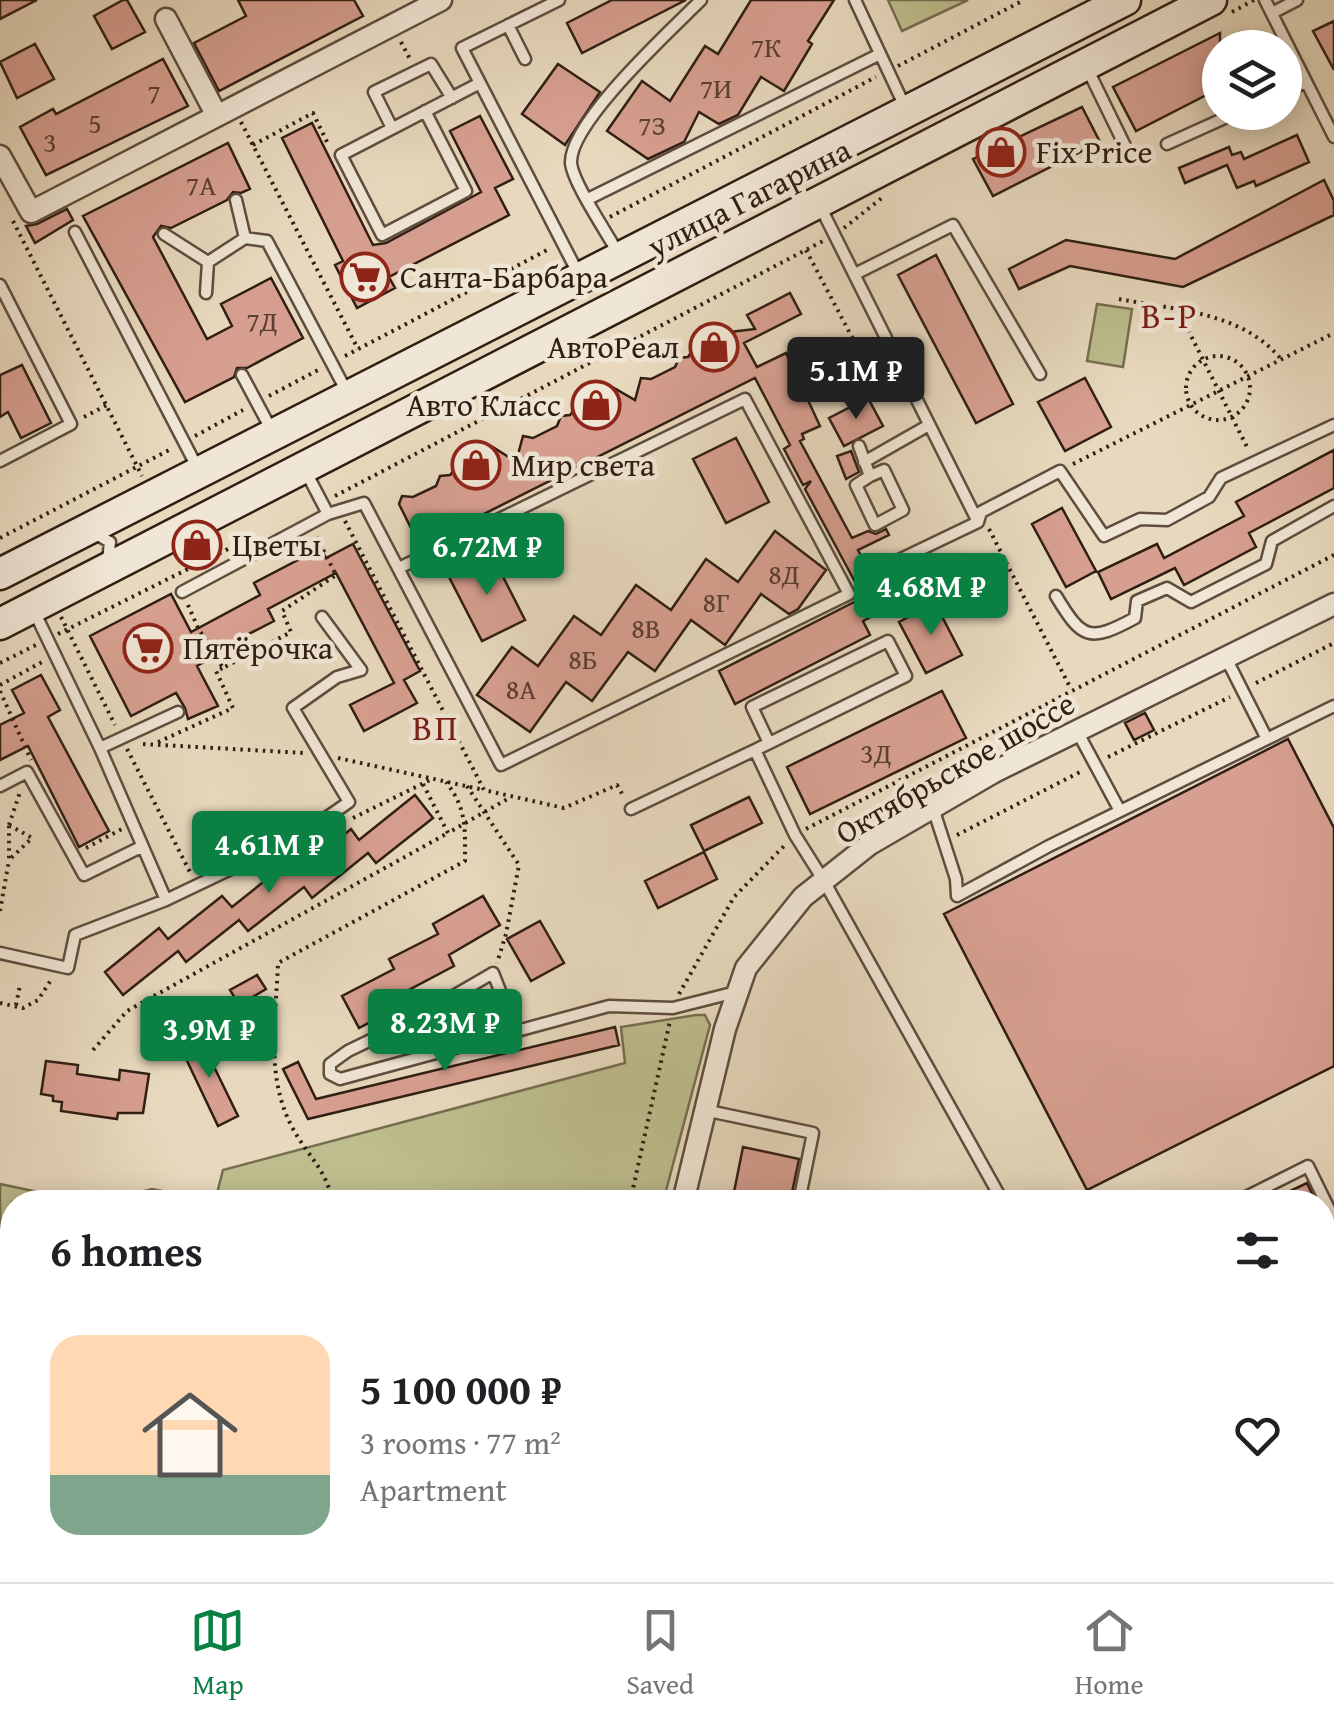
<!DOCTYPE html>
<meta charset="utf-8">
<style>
:root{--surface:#fff;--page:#f6f6f6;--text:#202124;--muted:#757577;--line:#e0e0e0;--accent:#0b8043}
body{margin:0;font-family:"Gentium Book Plus",serif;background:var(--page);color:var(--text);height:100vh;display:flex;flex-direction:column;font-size:38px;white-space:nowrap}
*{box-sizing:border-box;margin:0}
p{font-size:32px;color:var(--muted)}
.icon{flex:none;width:55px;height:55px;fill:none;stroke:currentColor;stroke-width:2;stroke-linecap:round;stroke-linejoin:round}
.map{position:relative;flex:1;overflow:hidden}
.side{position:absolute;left:0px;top:1190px;width:1335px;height:392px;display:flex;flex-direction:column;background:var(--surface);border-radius:40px 40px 0 0;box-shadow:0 5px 25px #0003}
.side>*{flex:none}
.controls{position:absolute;left:1202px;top:30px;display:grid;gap:20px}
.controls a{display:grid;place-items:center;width:100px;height:100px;border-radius:50%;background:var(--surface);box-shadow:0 5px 25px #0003;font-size:50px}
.price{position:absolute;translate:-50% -85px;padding:0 22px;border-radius:10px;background:var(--accent);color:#fff;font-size:32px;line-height:65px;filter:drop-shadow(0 2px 5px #0008)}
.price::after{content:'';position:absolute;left:50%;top:60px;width:30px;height:22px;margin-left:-15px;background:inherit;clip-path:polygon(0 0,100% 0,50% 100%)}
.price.selected{background:#222;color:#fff}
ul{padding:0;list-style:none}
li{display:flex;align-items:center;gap:30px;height:250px;padding:0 50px}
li+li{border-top:2px solid var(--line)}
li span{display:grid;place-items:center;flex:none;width:280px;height:200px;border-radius:30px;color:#555}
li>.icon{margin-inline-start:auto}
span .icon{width:120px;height:120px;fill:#fffc;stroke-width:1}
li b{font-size:42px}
h2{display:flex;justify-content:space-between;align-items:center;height:120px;padding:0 50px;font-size:42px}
.menu{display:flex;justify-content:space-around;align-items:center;height:140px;border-top:2px solid var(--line);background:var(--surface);font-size:28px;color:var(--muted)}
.menu a{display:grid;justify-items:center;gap:5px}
.menu .selected{color:var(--accent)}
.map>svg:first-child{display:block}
.green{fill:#bdbd8d;stroke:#766e50;stroke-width:2.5}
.building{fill:#d79f90;stroke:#301e13;stroke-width:2.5}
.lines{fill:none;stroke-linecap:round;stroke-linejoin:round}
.lane-casing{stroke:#5e4d3e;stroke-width:15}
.street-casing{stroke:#5e4d3e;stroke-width:25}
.secondary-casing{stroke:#301e13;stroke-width:35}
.path{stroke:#301e13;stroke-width:4;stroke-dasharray:2.5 5;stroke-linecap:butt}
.lane{stroke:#f0e6d5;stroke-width:10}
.street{stroke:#f0e6d5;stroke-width:20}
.secondary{stroke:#f0e6d5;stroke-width:30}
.labels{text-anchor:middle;stroke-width:9;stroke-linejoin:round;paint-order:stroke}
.number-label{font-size:28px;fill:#5a3e32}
.poi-label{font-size:32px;fill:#301e13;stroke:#f0e6d5;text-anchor:start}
.street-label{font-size:32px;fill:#301e13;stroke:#f0e6d5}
.neighbourhood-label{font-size:35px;letter-spacing:2.5px;fill:#7a1f14;stroke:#f0e6d5}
</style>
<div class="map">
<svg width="1334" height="1582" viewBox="0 0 1334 1582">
<rect width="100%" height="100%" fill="#e8d9be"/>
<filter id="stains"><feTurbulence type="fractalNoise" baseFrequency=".002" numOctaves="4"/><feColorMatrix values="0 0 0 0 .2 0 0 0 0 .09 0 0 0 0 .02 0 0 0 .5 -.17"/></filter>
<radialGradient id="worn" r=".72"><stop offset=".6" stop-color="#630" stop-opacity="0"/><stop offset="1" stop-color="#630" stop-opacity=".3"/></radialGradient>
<path class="green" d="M888 0H968L902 31Z
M1097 304 1132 309 1123 367 1087 361Z
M696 1015H705L710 1025 663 1202H101L152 1189 215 1201 223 1170 625 1063 621 1027Z
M0 1184 86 1202H12V1250L0 1247Z"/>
<path class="building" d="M0 0H37L0 19Z
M123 0H127L145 32 112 49 94 16Z
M238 0H354L363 16 219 91 194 43 246 16Z
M612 0H686L582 53 567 23Z
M751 0H834L808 41 812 44 784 91 761 77 738 115 719 124 699 112 684 142 648 159 607 131 642 81 670 101 705 46 718 54Z
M1334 21V70L1313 31Z
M1220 33V88L1136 131 1113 87Z
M35 44 54 79 17 98 0 62Z
M163 59 188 106 46 175 20 127 53 109 56 114Z
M558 64 600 92 565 145 522 114Z
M1082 107 1100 142 993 196 973 159Z
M480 116 513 179 495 188 509 215 389 277 395 288 357 308 335 265 343 261 282 138 312 123 373 245 386 243 481 192 450 131Z
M1297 135 1309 162 1256 186 1254 181 1237 188 1227 165 1185 183 1179 168 1229 147 1232 155 1241 152 1244 159Z
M228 143 250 189 241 193 233 192 227 200 171 228 161 226 153 237 207 339 232 326 221 304 271 278 303 338 247 368H237L234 377 185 402 83 216Z
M1324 180 1334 201V215L1183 287 1070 266 1019 289 1009 269 1066 240 1175 259Z
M67 209 73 220 35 243 26 226 37 224Z
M936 255 1013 404 976 423 898 275Z
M790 293 801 314 744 343 757 367 786 353 820 426 802 434 804 439 800 441 852 538 868 531 876 534 886 529 889 535 858 550 875 582 880 580 888 586 897 604 863 621 870 635 735 704 719 671 856 601V589L861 593 805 489 811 481 803 485 784 449 790 445 755 378 420 546 399 504 402 496 413 497 436 486 440 476 450 475 454 470 464 471 488 459 493 447 516 462 523 436 533 438 557 426 561 416 570 415 574 410 585 411 608 399 614 388 635 400 641 378 651 379 675 367 679 358 688 357 692 351 702 353 726 341 730 332 755 329 747 315Z
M22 365 51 423 21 438 8 412 0 417V375Z
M1085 378 1111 427 1065 451 1038 402Z
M868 398 883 426 844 446 829 418Z
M736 438 769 502 726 523 693 459Z
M1334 450V488L1249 533 1256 547 1184 585 1175 568 1111 599 1098 572 1157 544 1164 558 1244 516 1236 502Z
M851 451 859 472 846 479 837 456Z
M1062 508 1096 571 1066 587 1032 524Z
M775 531 826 570 798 609 789 614 761 594 725 645 691 620 655 671 628 652 592 701 566 682 530 732 477 695 512 647 538 666 574 616 601 635 636 585 671 610 706 559 738 582Z
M353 544 420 671 404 680 417 703 364 731 350 705 394 683 336 573 268 609 274 621 204 657 206 661 197 666 218 706 188 719 185 708 176 693 131 716 90 636 171 594 191 632 260 595 254 583 321 548 326 558Z
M492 555 525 620 482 641 449 577Z
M935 603 962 655 926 673 899 622Z
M41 675 60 710 48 717 109 831 79 847 28 746 0 760V725L24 713 12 690Z
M942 691 966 738 810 814 787 767Z
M1145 713 1154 730 1134 740 1125 723Z
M1288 739 1334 828V1066L1087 1190 944 914Z
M415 795 433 818 376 863 368 853 312 898 304 887 248 931 239 920 186 962 178 951 123 995 105 972 159 928 168 939 222 896 232 907 287 863 296 874 351 829 359 840Z
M749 797 762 823 704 851 691 825Z
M704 852 717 879 658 908 645 881Z
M483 896 500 925 449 955 454 966 405 992 410 1001 359 1028 342 996 394 969 389 959 438 934 433 924Z
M540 921 564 963 531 981 507 939Z
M257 975 266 989 239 1005 230 990Z
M615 1027 619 1045 308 1119 283 1069 298 1062 316 1099Z
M199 1036 238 1116 218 1126 179 1044Z
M46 1061 78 1065 77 1074 119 1080 120 1070 149 1074 143 1113H118L117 1119 61 1111 62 1102 53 1101V1096L41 1094Z
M743 1147 799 1159 790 1202H732Z
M1307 1183 1316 1202H1294L1288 1192Z"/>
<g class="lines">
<g class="lane-casing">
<path id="lane" d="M855 0 905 107
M1265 0 1334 137
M1272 13 1297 0
M508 25 525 59
M1088 70 1128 152
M480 83 462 48 559 0
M1285 91 1306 82
M425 111 466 191 382 235 341 155 480 83 578 273
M392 128 374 92 431 64 452 98
M1167 144 1238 112
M588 199 880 54
M236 200 245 238 267 241 348 394
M820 206 978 522 981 512 1060 471 1104 536 1140 519 1167 520 1209 497 1221 478 1334 425
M75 232 197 467
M164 234 208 262
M618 253C607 233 573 183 571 163 569 123 671 30 701 0
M855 274 953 225 1040 374
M0 285 71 424 0 461
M206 293 208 262 245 238
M242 375 272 431
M859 446 870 476 856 485 875 525 903 510 884 470 870 476
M864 462 929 425
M306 472 328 514 364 503 501 765 849 594 745 399 399 568
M94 533 110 542 108 561
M880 569 978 522
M182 592 328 514
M1056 596C1082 639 1089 643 1135 618L1137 601 1167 588 1191 602 1266 564 1272 541 1334 506
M33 609 100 748 166 900 300 836 349 802 293 708 337 677 361 670 322 617
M1226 658 1267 739
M1077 731 1120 811
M100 748 178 712
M755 750 906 676 888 641 752 707 769 743
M0 786 27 772 84 875 141 847
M933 808 956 879 957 896 1049 846 1334 706
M631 809 755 750 795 835 824 881 1003 1202
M0 953 68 968 75 935 166 900
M516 1031 493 973 412 1020 348 1051 330 1064V1074L340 1079 609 1006 673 1008 736 992
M704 1110 813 1133 799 1202
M1236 1202 1308 1166 1334 1219
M273 1582 276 1570"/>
</g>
<g class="street-casing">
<path id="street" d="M166 19 217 116
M0 156 31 212 441 0
M683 1202 725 1029 746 968 803 897 870 844 994 772 1334 604
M0 1269 12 1272
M0 1303 12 1306"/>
</g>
<g class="secondary-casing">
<path id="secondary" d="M0 574 1125 0
M0 624 1211 0"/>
</g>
<path class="path" d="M1232 12 1254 0
M401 42 411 61
M898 66 1024 0
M241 122 358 349
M253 145 313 113 329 146
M610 217 876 77
M13 221 142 476
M844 228 883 197
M806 250 864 360
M1119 299C1176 310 1242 312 1281 359
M1178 310 1248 449
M1186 388a32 32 0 1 1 64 0a32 32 0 1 1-64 0Z
M345 356 549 249
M269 396 318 370
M84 417 107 405
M195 436 243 410
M1073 464 1334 333
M335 496 823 241
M345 521 484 790 564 808 617 785 624 797
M989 529 1071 689
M0 538 173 448
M188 605 198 628 223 668 291 632 282 611 336 575 316 536
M61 617 115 725
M58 634 246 540
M0 663 36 645
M1256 683 1334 643
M0 685 42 662
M0 691 31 760
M158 742 233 708 216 671 223 668
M143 744 304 753
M127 749 191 874
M1108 757 1230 697
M338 758 484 790
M423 784 448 833 509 798
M467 786 519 865 506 934 497 963
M353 818 430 780
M9 825 20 792
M9 825 32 838 9 860Z
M806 829 1334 555
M957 835 1082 771
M86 848 122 829
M0 911 9 860
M679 994 734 897 786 844
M0 1003 23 1008 38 1000 51 980
M16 1005 20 985
M93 1050 127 1011 448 833
M333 1202C325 1167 308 1157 292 1127 265 1076 276 1018 278 963L465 861C465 828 467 809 446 782
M630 1202 670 1021
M442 1570 444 1582"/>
<use href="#lane" class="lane"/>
<use href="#street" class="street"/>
<use href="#secondary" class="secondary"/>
</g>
<defs>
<g id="shop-ring" transform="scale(2.5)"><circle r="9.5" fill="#f0e6d5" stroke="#8f2418" stroke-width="1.5"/><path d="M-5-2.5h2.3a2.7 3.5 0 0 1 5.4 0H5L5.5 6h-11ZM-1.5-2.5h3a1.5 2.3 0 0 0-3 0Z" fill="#8f2418"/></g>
<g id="supermarket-ring" transform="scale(2.5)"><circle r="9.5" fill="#f0e6d5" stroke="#8f2418" stroke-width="1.5"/><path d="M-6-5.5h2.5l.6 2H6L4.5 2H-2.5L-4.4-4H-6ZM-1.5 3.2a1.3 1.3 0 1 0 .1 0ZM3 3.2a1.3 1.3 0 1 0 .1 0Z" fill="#8f2418"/></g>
</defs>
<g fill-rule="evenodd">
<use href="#shop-ring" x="1001" y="152"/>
<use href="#supermarket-ring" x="365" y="277"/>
<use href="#shop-ring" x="714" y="347"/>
<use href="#shop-ring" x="596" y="405"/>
<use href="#shop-ring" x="476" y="465"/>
<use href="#shop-ring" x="197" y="545"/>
<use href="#supermarket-ring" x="148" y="648"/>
</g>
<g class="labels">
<g class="number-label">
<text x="766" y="57">7К</text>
<text x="716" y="98">7И</text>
<text x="154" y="103">7</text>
<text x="95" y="133">5</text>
<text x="652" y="135">7З</text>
<text x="50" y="152">3</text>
<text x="201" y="195">7А</text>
<text x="262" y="331">7Д</text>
<text x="784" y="584">8Д</text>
<text x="716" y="612">8Г</text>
<text x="646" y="638">8В</text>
<text x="583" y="669">8Б</text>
<text x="521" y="699">8А</text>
<text x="876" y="763">3Д</text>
</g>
<g class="poi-label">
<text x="1036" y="163">Fix Price</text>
<text x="400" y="288">Санта-Барбара</text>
<text x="679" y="358" text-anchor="end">АвтоРеал</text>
<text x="561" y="416" text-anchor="end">Авто Класс</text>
<text x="511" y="476">Мир света</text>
<text x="232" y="556">Цветы</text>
<text x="183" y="659">Пятёрочка</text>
</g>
<g class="street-label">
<text transform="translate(749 198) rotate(-27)" y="11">улица Гагарина</text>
<text transform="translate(955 768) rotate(-30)" y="11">Октябрьское шоссе</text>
</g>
<g class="neighbourhood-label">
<text x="1170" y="328">В-Р</text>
<text x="436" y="740">ВП</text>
</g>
</g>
<rect width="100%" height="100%" filter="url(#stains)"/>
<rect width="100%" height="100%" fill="url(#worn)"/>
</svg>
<div class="controls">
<a><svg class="icon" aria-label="layers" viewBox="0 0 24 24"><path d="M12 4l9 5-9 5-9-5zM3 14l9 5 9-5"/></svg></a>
</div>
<b class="price selected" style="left:856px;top:422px">5.1M ₽</b>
<b class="price" style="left:487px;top:598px">6.72M ₽</b>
<b class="price" style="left:931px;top:638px">4.68M ₽</b>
<b class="price" style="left:269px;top:896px">4.61M ₽</b>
<b class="price" style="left:445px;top:1074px">8.23M ₽</b>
<b class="price" style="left:209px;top:1081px">3.9M ₽</b>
<section class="side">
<h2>6 homes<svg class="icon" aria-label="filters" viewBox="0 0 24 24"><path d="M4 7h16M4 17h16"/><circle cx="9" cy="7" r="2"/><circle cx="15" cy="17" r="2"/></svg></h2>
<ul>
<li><span style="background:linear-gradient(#ffd9b3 70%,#7fa58c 0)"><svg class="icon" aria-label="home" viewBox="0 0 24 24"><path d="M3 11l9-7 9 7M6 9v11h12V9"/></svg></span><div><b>5 100 000 ₽</b><p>3 rooms · 77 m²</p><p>Apartment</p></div><svg class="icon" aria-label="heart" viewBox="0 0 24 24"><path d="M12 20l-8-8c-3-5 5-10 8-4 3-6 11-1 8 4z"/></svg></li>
</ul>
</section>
</div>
<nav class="menu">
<a class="selected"><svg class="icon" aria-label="map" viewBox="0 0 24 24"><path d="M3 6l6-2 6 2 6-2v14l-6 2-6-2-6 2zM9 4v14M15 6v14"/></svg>Map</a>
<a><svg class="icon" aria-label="saved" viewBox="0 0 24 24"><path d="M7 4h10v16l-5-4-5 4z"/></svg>Saved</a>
<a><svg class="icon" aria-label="home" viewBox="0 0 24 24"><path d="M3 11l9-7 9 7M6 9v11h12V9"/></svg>Home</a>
</nav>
